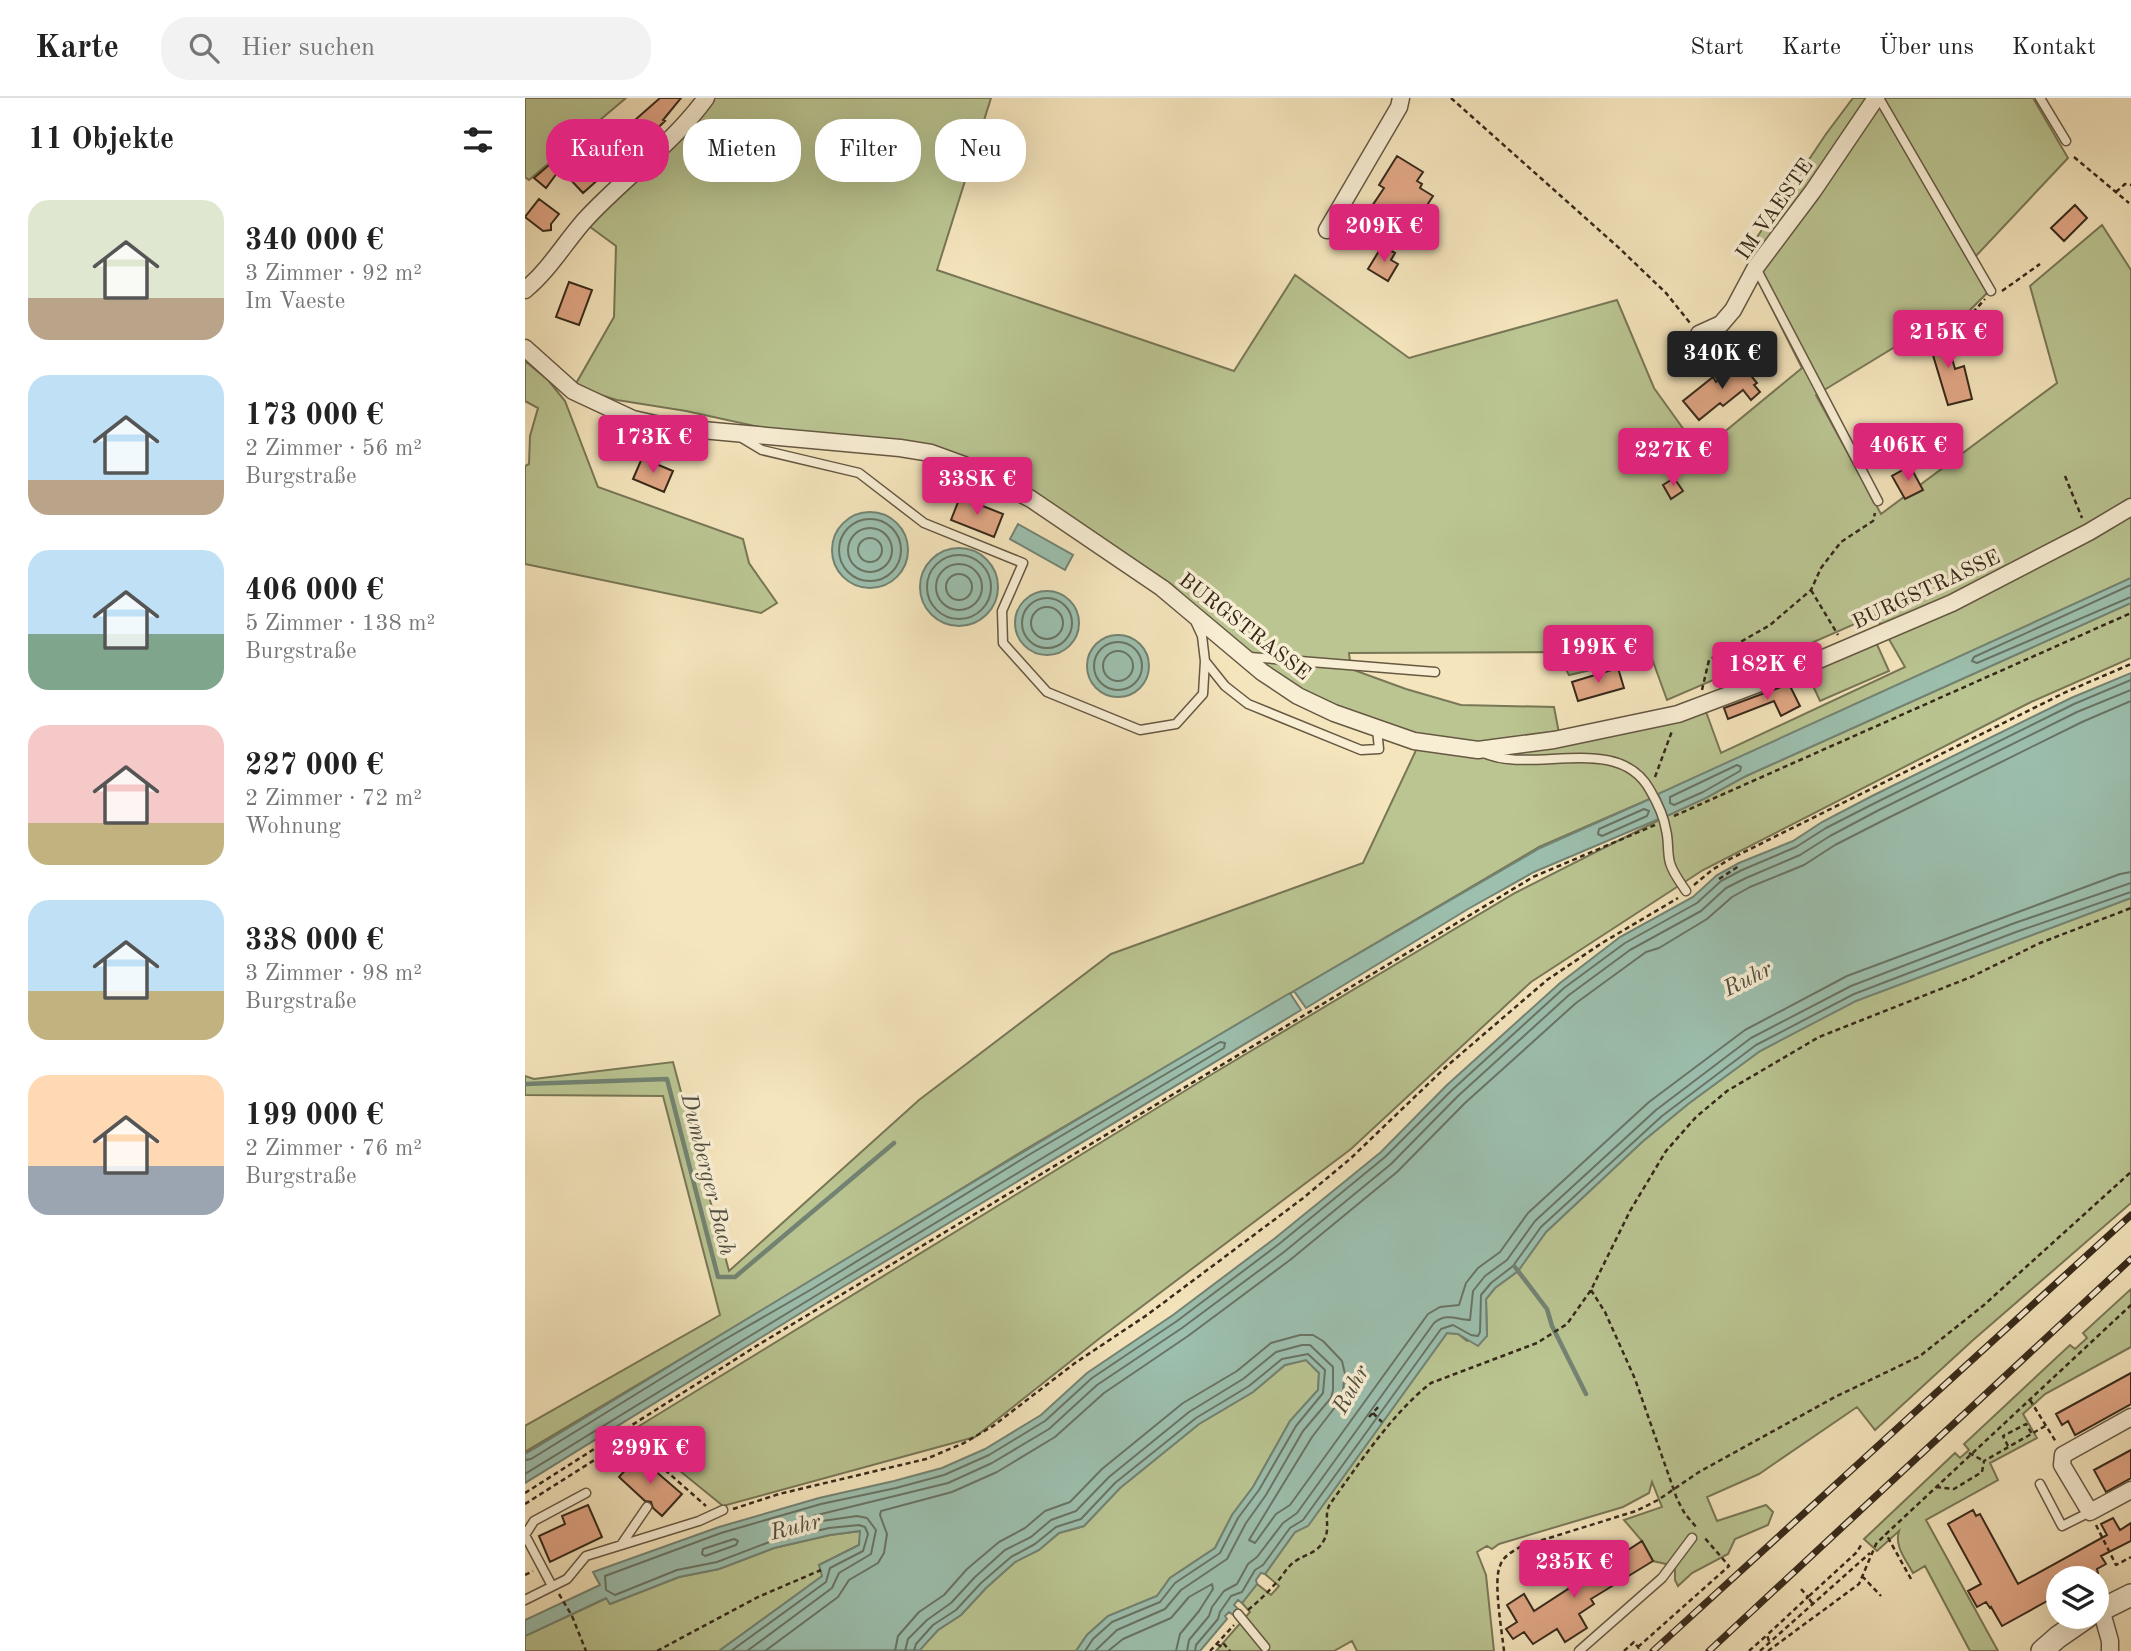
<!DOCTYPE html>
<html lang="de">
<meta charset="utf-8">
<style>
:root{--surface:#fff;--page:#f2f2f2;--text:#222;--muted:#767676;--line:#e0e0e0;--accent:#db2777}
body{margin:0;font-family:"Old Standard TT",serif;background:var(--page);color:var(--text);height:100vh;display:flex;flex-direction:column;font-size:26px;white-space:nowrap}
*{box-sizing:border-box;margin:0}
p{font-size:23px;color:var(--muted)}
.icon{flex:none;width:38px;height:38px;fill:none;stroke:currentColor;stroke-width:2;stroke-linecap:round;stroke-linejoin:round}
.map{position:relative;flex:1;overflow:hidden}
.drawer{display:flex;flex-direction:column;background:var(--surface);width:525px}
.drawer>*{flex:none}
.banner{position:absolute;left:21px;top:21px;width:665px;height:63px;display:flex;gap:14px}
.controls{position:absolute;left:1521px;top:1468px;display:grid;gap:14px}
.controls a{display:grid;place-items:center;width:63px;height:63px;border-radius:50%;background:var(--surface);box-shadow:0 7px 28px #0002;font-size:35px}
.price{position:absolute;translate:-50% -60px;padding:0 16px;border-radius:7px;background:var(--accent);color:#fff;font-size:23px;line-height:46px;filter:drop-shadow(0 2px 4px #0008)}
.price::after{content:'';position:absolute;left:50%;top:42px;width:21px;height:16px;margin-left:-10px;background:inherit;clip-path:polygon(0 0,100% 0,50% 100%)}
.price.selected{background:#222;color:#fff}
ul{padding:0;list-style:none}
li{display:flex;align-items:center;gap:21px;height:175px;padding:0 28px}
li span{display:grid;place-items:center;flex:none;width:196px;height:140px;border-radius:21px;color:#555}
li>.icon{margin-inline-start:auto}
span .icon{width:84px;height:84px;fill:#fffc;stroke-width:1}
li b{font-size:30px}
h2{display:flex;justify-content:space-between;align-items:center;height:84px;padding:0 28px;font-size:30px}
.tag{padding:0 24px;border-radius:28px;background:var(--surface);box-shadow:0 7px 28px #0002;font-size:24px;line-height:63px}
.tag.selected{background:var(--accent);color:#fff}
header{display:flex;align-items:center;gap:42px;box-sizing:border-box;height:98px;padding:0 35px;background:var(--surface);border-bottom:2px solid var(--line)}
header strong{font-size:33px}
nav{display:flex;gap:38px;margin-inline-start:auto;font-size:24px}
.search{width:490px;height:63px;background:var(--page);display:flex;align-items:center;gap:18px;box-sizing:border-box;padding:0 24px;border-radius:28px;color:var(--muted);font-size:26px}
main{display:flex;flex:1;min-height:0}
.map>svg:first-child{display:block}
.green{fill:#bac592;stroke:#787756;stroke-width:2;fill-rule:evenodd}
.water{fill:#9cbfae;stroke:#738373;stroke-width:2}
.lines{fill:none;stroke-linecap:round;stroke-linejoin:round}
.shore{stroke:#697464;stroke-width:2}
.stream{stroke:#738373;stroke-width:4.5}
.building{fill:#e2a786;stroke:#36291a;stroke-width:2}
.service-casing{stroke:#665843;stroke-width:11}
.minor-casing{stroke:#665843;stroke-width:19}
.tertiary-casing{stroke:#665843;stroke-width:24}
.path{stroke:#36291a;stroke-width:2.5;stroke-dasharray:5 3.5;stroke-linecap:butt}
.service{stroke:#f8eed4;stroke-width:8}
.minor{stroke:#f8eed4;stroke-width:16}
.tertiary{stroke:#f8eed4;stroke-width:21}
.rail-casing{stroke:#36291a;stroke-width:7}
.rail{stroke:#f8eed4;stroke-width:4.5;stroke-dasharray:13;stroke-linecap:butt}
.labels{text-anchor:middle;stroke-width:7;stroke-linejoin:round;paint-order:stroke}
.street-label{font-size:21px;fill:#36291a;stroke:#f8eed4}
.water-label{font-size:23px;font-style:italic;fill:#504e3f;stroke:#f8eed4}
</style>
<header>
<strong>Karte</strong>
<div class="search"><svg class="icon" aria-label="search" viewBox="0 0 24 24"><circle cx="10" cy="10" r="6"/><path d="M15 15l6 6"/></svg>Hier suchen</div>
<nav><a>Start</a><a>Karte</a><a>Über uns</a><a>Kontakt</a></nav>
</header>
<main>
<section class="drawer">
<h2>11 Objekte<svg class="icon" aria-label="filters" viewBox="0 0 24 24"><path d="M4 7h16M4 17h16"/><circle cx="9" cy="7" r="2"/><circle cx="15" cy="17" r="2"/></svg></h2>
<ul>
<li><span style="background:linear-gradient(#dfe7d0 70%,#b9a48a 0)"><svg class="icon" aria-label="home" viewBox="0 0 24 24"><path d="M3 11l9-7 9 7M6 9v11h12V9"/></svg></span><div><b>340 000 €</b><p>3 Zimmer · 92 m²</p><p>Im Vaeste</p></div></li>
<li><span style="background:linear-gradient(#bfe0f5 75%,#b9a48a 0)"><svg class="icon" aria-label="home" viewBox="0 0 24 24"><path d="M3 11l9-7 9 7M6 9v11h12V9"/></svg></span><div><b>173 000 €</b><p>2 Zimmer · 56 m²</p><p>Burgstraße</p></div></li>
<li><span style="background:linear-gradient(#bfe0f5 60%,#7fa58c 0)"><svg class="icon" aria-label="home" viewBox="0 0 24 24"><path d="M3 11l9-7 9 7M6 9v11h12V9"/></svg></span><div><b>406 000 €</b><p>5 Zimmer · 138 m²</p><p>Burgstraße</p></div></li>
<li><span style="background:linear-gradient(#f6c9c9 70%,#c2b280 0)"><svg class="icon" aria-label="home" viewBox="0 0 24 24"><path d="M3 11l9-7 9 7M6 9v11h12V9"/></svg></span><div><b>227 000 €</b><p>2 Zimmer · 72 m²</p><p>Wohnung</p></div></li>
<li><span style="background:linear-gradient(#bfe0f5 65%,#c2b280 0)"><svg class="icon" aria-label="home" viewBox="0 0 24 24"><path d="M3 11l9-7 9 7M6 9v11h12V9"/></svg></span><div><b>338 000 €</b><p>3 Zimmer · 98 m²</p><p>Burgstraße</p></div></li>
<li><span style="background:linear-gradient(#ffd9b3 65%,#9aa5b1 0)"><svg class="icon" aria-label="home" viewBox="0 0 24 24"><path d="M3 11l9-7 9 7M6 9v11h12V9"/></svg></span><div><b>199 000 €</b><p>2 Zimmer · 76 m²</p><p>Burgstraße</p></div></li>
</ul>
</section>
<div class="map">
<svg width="1606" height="1553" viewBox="0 0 1606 1553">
<rect width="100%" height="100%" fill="#f5e5bd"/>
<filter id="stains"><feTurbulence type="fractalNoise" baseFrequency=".00286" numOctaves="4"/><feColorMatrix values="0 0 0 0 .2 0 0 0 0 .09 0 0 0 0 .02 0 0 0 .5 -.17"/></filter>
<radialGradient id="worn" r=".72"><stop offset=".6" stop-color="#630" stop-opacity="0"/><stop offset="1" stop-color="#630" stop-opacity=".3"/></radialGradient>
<path class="green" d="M0 0H101L4 82 0 79Z
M185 0H466L412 172 709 273 770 177 884 260 1092 202 1129 290 1175 354 1277 270 1220 157 1301 36 1328 0H1349L1353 3 1463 194 1432 225 1406 227 1291 297 1356 416 1532 285 1505 188 1577 127 1606 172V480L1127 700 1014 749 501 1051 283 1185 0 1354V1328L195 1217 138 998 0 997V978L9 981 148 964 204 1173 394 1002 586 856 838 765 893 648 794 606 719 555 646 486 470 372 447 364 262 335 161 313 92 302 49 289 89 219 91 148 61 126ZM1350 517 1380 569 1196 655 1180 611 1034 635 1029 609 936 607 881 591 826 571 824 555 1032 554 1044 577 1126 558 1142 602 1195 579 1201 592 1272 563 1268 553Z
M1357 0H1508L1543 60 1449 160Z
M0 263 23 282 40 303 73 389 218 441 224 465 252 505 236 515 0 466V368L4 366 5 338 13 310 0 303Z
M1606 505V560L1506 604 1178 772 1006 884 826 1051 575 1240 450 1339 198 1408 106 1333 689 975 990 795 1221 678Z
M1350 542 1364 573 1295 603 1281 573Z
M1606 800V1105L1447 1243 1350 1332 1332 1309 1234 1376 1182 1399 1192 1423 1241 1407 1248 1414 1243 1427 1210 1441 1203 1456 1167 1475 1153 1488 1150 1482V1468L1128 1463 1117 1443 1099 1422 1137 1409 1127 1384 1124 1395 1098 1409 974 1446 967 1451 962 1448 952 1454 961 1477 969 1553H832L827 1543 809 1553H691L725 1514 717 1505 732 1486 746 1497 754 1488 740 1476 770 1434 783 1427 922 1235 933 1236 942 1243 962 1238 961 1201 970 1190 993 1173 1021 1134 1117 1044 1163 1006 1235 953 1331 902Z
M1606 1191V1249L1520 1296 1498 1316 1512 1340 1465 1365 1473 1382 1401 1422 1473 1553H1445L1400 1468 1388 1475C1381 1462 1369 1448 1374 1433L1352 1453 1339 1441 1430 1355 1435 1360 1444 1352 1439 1346 1545 1247 1550 1251 1562 1240 1558 1235Z
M781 1262 794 1275 793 1292 765 1323 728 1389 707 1417 690 1450 645 1480 632 1498 583 1518 562 1537 551 1553H388L395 1551 413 1532 436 1517 461 1490 490 1464 514 1452 534 1435 559 1428 595 1390 674 1326 728 1294 760 1267Z
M336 1433 334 1447 294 1467 298 1478 194 1553H0V1538L82 1500 85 1506 154 1479 194 1471 249 1450 305 1437Z"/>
<path class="water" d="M307 452a38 38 0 1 1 76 0a38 38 0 1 1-76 0Z
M493 426 548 457 540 472 485 441Z
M395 489a39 39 0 1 1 78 0a39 39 0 1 1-78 0Z
M1606 480V505L1221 678 1181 700 1142 718 1133 696Z
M490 525a32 32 0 1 1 64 0a32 32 0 1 1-64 0Z
M562 568a31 31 0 1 1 62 0a31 31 0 1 1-62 0Z
M1606 575V800L1331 903 1235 953 1163 1006 1117 1044 1021 1134 993 1173 970 1190 961 1201 962 1238 953 1248 933 1236 922 1235 783 1428 770 1434 740 1476 736 1475 731 1482 732 1486 717 1505 713 1502 709 1507 716 1514 711 1519 704 1514 700 1518 702 1521 675 1553H551L562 1537 583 1518 632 1498 645 1480 690 1450 707 1417 728 1389 765 1323 793 1292 794 1275 781 1262 760 1267 728 1294 674 1326 595 1390 559 1428 534 1435 514 1452 490 1464 461 1490 436 1517 413 1532 395 1552 194 1553 297 1478 294 1467 334 1447 335 1433 305 1437 249 1450 194 1471 154 1479 85 1506 81 1500 0 1538V1522L75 1487 68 1474 194 1429 294 1400 369 1383 417 1370 460 1351 516 1317 562 1275 648 1217 749 1141 856 1054 922 987 1035 885 1095 839 1168 799 1192 777 1214 765 1268 743 1297 724 1347 698 1546 600Z
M1127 700 1134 721 1009 774 943 811 781 910 769 893 1015 750Z
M765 895 776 912 321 1187 0 1385V1356C255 1201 508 1046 765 895Z"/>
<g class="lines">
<path class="shore" d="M314 452a31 31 0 1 1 62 0a31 31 0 1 1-62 0Z
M323 452a22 22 0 1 1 44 0a22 22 0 1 1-44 0Z
M333 452a12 12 0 1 1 24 0a12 12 0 1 1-24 0Z
M402 489a32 32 0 1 1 64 0a32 32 0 1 1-64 0Z
M411 489a23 23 0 1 1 46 0a23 23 0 1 1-46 0Z
M421 489a13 13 0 1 1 26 0a13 13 0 1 1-26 0Z
M1606 487 1449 559 1447 563 1452 565 1606 499
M497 525a25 25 0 1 1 50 0a25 25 0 1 1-50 0Z
M506 525a16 16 0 1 1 32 0a16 16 0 1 1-32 0Z
M569 568a24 24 0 1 1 48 0a24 24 0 1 1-48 0Z
M578 568a15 15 0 1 1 30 0a15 15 0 1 1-30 0Z
M1212 667 1216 669 1215 673 1178 694 1149 707 1145 705V699Z
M1119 711 1124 713 1122 718 1077 738 1073 736 1074 731Z
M0 1362 6 1361 197 1243 287 1191 502 1058 695 944 700 945 699 950 318 1181 0 1376
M209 1441 213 1443 211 1447 180 1458 177 1456 178 1451Z
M206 1553 301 1484 305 1470 338 1453 343 1436 340 1429 334 1427 304 1430 247 1443 192 1464 152 1472 90 1497 81 1492 80 1478 196 1435 296 1406 371 1390 419 1377 464 1357 520 1323 567 1280 652 1223 754 1146 860 1059 927 992 1039 890 1100 845 1172 805 1196 783 1217 772 1271 749 1301 730 1350 705 1549 606 1606 582
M222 1553 307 1490 314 1475 346 1456 351 1432 342 1420 332 1418 290 1424 287 1422 288 1418 423 1385 467 1365 524 1331 572 1287 657 1230 759 1154 866 1066 933 998 1044 897 1105 852 1176 813 1201 790 1221 780 1275 757 1305 738 1354 712 1552 614 1606 592
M240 1553 313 1499 324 1482 353 1465 359 1455 362 1436 355 1417 356 1413 427 1394 472 1374 530 1339 579 1295 663 1238 765 1162 872 1074 940 1005 1051 905 1121 854 1134 850 1182 821 1207 799 1225 789 1279 767 1310 747 1359 722 1557 624 1606 603
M370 1553 373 1538 394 1514 419 1497 442 1471 474 1444 500 1430 520 1413 545 1404 577 1371 658 1305 712 1273 746 1245 775 1237H788L798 1243 817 1263 820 1276 817 1300 787 1339 724 1442 730 1445 751 1416 765 1407 903 1216 915 1209 934 1207 941 1185 953 1170 975 1154 1003 1115 1124 1004 1220 932 1322 878 1595 776 1606 774
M380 1553 383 1541 402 1522 426 1505 450 1479 480 1452 506 1439 526 1422 551 1413 584 1379 664 1314 718 1281 751 1254 777 1247H785L808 1269V1292L806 1300 778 1333 741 1397 721 1425 702 1461 656 1492 640 1511 592 1532 570 1553
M389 1553 391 1546 408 1527 431 1512 456 1485 486 1459 510 1446 531 1429 556 1421 590 1385 671 1320 724 1288 757 1261 783 1256 800 1272 798 1295 771 1328 734 1392 713 1420 695 1455 650 1485 635 1504 587 1524 568 1541 560 1553
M583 1553 598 1541 646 1520 664 1499 687 1486 688 1491 674 1513 655 1536 651 1553
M662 1553 664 1542 684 1518 687 1509 699 1493 712 1486 723 1466 732 1459 758 1425 772 1415 909 1225C922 1214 932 1222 945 1222L948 1193 960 1178 982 1162 1010 1123 1131 1012 1226 940 1326 888 1487 826 1606 785
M670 1553 671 1547 693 1521 695 1514 706 1498 717 1494 730 1472 738 1467 765 1430 778 1422 916 1231 928 1227 946 1237 953 1238 955 1234 956 1197 966 1185 988 1168 1016 1129 1137 1018 1231 947 1329 896 1491 834 1606 794"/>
<path class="stream" d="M0 986 142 981 193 1179H210L369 1045
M990 1169 1022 1211 1027 1228 1061 1296"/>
</g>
<path class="building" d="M135 0H156L138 22 140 23 94 67 67 71 75 80 58 95 44 80Z
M872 58 898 74 892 83 897 86 895 90 908 98 897 115 887 109 865 142 837 123 859 90 854 87Z
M24 67 32 75 21 90 9 80Z
M14 101 34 116 26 126V132L18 133 0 119Z
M1550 107 1562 120 1539 143 1526 130Z
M857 148 870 155 866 162 873 166 863 183 843 171Z
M44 184 67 192 54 227 31 219Z
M1420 236 1430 271 1439 268 1447 301 1423 307 1407 254 1398 256 1394 244Z
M1215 264 1232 285 1229 287 1235 294 1226 302 1218 292 1198 308 1195 305 1174 322 1158 303 1188 279 1191 284Z
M117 360 148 373 139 394 108 381Z
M1385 368 1398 392 1380 401 1367 378Z
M1149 380 1158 393 1146 401 1138 387Z
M435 399 478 416 469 439 426 422Z
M1093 570 1099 590 1053 603 1047 584Z
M1264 586 1275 608 1256 618 1249 603 1203 621 1199 610Z
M1606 1275V1306L1550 1337 1543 1323 1537 1327 1531 1316Z
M1606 1352V1380L1581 1394 1569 1372Z
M113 1358 157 1396 137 1418 128 1410 126 1404 120 1403 94 1379Z
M63 1407 77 1439 25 1464 14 1438 40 1426 37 1418Z
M1448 1412 1451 1418 1455 1416 1493 1486 1582 1437 1576 1426 1588 1420 1595 1432 1606 1425V1443L1576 1458 1581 1466 1572 1471 1573 1475 1563 1480H1533V1497L1477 1528 1466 1509 1465 1510 1461 1504 1452 1509 1443 1493 1456 1486 1423 1426Z
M1117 1443 1128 1463 1066 1501 1069 1506 1054 1516 1062 1530 1040 1544 1032 1531 1008 1546 999 1534 988 1541 981 1531 992 1524 982 1507 999 1496 1009 1513Z"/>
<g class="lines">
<g class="service-casing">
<path id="service" d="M1354 0 1466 193
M1515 0 1541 43
M1231 170 1353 403
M217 340 237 352 334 375 399 425 498 465 477 513 478 545 522 594 615 632 651 626 678 596 680 563 677 538 671 525
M725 559 910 574
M680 563 700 588 723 606 836 652 854 651 852 631
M959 655C1007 677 1093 634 1125 692 1132 704 1139 719 1141 732 1144 743 1142 754 1145 765 1148 775 1155 784 1161 793
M1515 1386 1537 1428 1565 1414
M96 1447 122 1409
M27 1488 0 1437 9 1423 61 1395
M0 1502 42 1481 61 1458 174 1423 198 1412
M713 1516 740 1549
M1054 1553 1137 1480 1167 1440"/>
</g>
<g class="minor-casing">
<path id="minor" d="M802 132 874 9 876 0
M0 192C24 172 39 146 59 123 98 80 147 47 181 0
M1174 236 1196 226 1208 212 1231 169 1288 93 1351 0
M0 250 48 293 108 321 144 329 375 350 406 355 439 367 506 401 637 490 737 574 773 598 809 615 889 643 953 652 1029 642 1153 616 1275 570 1427 505 1564 434 1606 409
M1606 1319 1538 1357 1537 1367 1565 1414 1606 1392
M1576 1511 1585 1543V1553"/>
</g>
<g class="tertiary-casing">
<path id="tertiary" d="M1572 1514 1606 1497
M1517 1553 1533 1539 1562 1519"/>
</g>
<path class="path" d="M926 0 1093 149 1141 195 1165 225
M1549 59 1604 105
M1591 94 1600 86 1606 87
M1477 193 1515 166
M1428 242 1434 230 1460 201
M1540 378 1557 420
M1286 492 1313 537
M1177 592 1184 562 1245 527 1286 492 1296 470 1316 444 1348 423 1350 415
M1130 679 1147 633
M1149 718 1606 515
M1194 781 1214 768
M1169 787 1187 772 1205 761 1541 594 1606 566
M1066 1192 1080 1214 1110 1281 1152 1401 1160 1416 1172 1430
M1505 1302 1531 1344
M848 1315 857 1324
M844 1319 855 1307
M1483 1348 1478 1338 1501 1326 1507 1336
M1444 1355 1459 1363
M1411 1389 1429 1391 1457 1374 1459 1363 1522 1327
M0 1395 233 1247 1008 779 1130 727
M0 1406 101 1342H106L181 1408
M208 1411 254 1396 401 1361 439 1345 468 1328 550 1265 622 1217 777 1101 825 1061 923 967 1022 882 1077 845 1153 800
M1571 1427 1591 1467 1606 1459
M0 1477 8 1473
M1337 1478 1356 1498
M1386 1481 1361 1436 1606 1207
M34 1496 47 1518 61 1553
M1287 1505 1283 1499 1332 1454 1336 1447
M723 1512C733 1504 742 1495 751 1485 757 1479 762 1469 769 1464 780 1456 792 1456 799 1442 806 1430 798 1418 805 1406 833 1367 869 1313 906 1285L1012 1245 1042 1226 1066 1192 1105 1113 1141 1053 1171 1019 1202 993 1294 939 1446 879 1515 845 1606 810
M1244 1543 1242 1537 1283 1499 1276 1491
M692 1546 697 1549 699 1546 705 1553
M1113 1549 1204 1468 1178 1438
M132 1553 233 1499 296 1472
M685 1553 709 1527
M979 1553C977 1534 968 1483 975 1468 978 1458 987 1454 995 1449L1111 1413 1133 1402 1174 1374 1310 1299 1395 1258 1459 1207 1606 1074
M1099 1553 1109 1544 1116 1553
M1224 1553 1242 1537
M1235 1553 1345 1455
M1243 1553 1334 1486 1351 1446 1361 1436"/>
<use href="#service" class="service"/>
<use href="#minor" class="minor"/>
<use href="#tertiary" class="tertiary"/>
<g class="rail-casing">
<path id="rail" d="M1128 1553 1606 1117
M1184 1553 1606 1161"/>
</g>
<use href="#rail" class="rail"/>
</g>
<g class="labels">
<g class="street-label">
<text transform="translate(1249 111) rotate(-55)" y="7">IM VAESTE</text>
<text transform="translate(1401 491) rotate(-25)" y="7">BURGSTRASSE</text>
<text transform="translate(720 528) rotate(38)" y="7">BURGSTRASSE</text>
</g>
<g class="water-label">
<text transform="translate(1222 880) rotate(-27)" y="8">Ruhr</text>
<text transform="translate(184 1076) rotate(76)" y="8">Dumberger Bach</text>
<text transform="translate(825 1291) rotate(-61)" y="8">Ruhr</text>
<text transform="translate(270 1428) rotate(-14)" y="8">Ruhr</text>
</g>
</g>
<rect width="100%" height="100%" filter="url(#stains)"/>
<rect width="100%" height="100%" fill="url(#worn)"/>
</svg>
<div class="controls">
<a><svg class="icon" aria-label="layers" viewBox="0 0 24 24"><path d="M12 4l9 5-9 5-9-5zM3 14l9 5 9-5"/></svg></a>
</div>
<b class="price" style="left:859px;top:166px">209K €</b>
<b class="price" style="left:1423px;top:272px">215K €</b>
<b class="price selected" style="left:1197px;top:293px">340K €</b>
<b class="price" style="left:128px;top:377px">173K €</b>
<b class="price" style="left:1383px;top:385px">406K €</b>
<b class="price" style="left:1148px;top:390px">227K €</b>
<b class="price" style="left:452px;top:419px">338K €</b>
<b class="price" style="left:1073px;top:587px">199K €</b>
<b class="price" style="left:1242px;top:604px">182K €</b>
<b class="price" style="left:125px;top:1388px">299K €</b>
<b class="price" style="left:1049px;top:1502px">235K €</b>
<div class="banner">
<a class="tag selected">Kaufen</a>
<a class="tag">Mieten</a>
<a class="tag">Filter</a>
<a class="tag">Neu</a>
</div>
</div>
</main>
